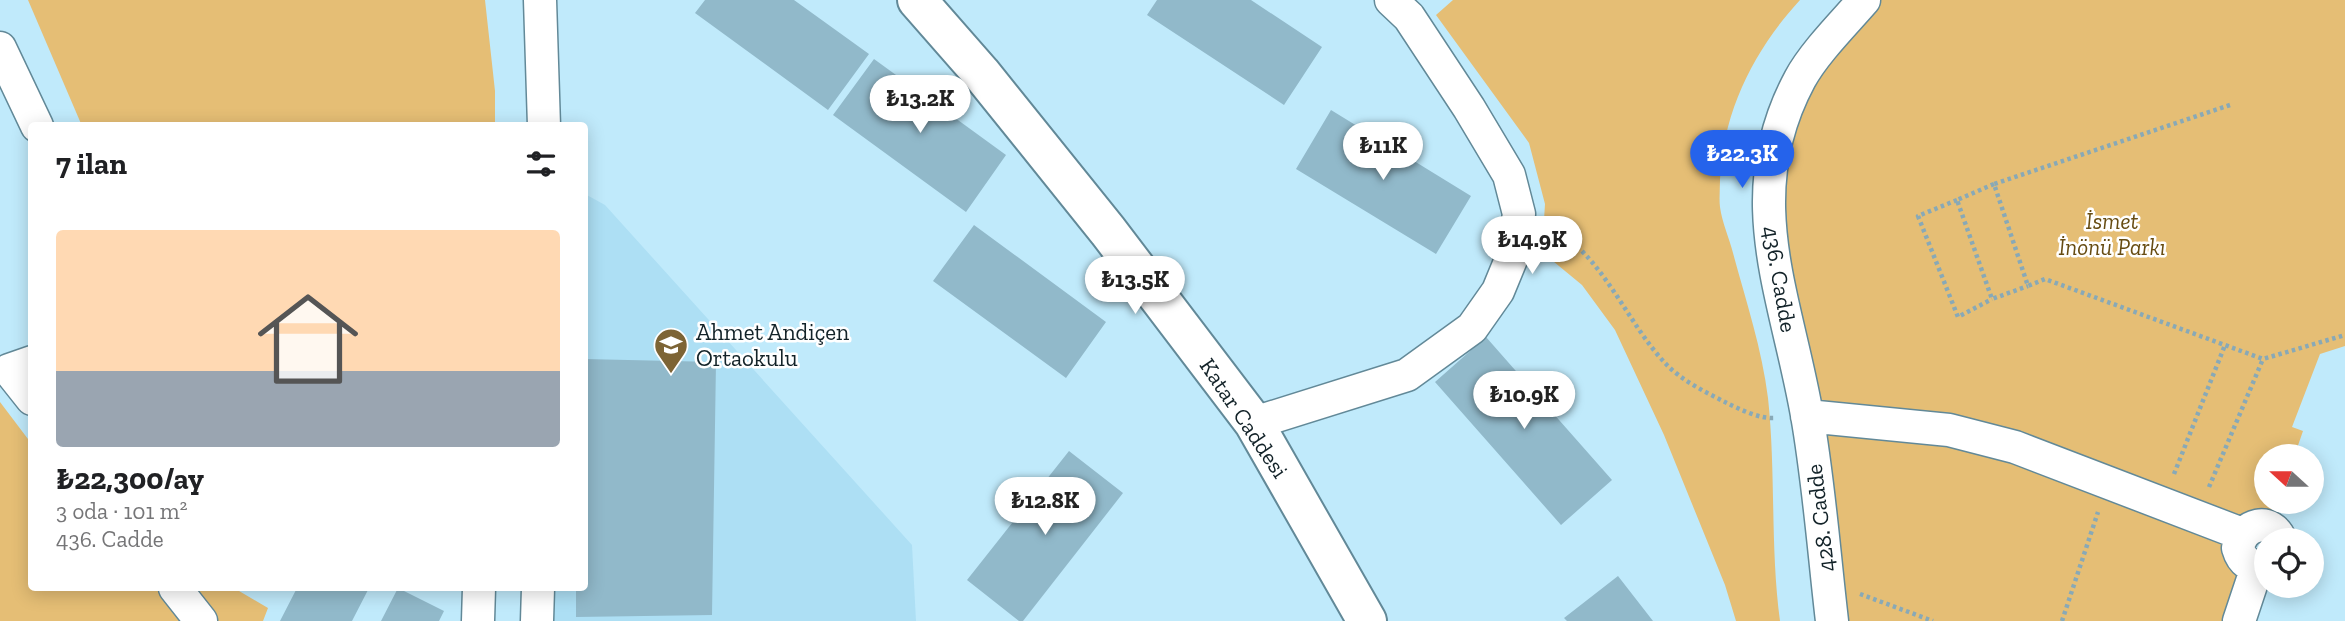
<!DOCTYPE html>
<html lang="tr">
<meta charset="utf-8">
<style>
:root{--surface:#fff;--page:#f2f2f2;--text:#202124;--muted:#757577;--accent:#2563eb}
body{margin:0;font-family:"Zilla Slab",serif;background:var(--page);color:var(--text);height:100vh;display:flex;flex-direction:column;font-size:26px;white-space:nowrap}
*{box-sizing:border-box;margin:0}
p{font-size:23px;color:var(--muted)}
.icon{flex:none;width:38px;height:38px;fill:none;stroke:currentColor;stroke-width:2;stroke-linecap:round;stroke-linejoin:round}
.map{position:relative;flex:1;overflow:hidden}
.drawer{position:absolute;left:28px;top:122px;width:560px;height:469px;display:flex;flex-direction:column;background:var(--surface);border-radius:7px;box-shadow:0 4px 18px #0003}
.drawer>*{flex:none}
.needle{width:46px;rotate:291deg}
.controls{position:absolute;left:2254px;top:444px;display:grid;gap:14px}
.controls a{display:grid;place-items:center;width:70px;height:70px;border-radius:50%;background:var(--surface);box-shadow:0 4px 18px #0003;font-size:35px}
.price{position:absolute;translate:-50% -60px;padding:0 16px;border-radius:24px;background:#fff;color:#222;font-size:23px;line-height:46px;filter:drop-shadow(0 2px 4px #0008)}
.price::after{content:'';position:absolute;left:50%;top:42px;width:21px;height:16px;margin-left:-10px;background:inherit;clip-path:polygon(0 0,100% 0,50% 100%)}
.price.on{background:var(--accent);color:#fff}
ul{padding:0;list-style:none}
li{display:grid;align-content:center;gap:14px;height:371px;padding:0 28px}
li span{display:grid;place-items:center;height:217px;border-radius:7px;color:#555}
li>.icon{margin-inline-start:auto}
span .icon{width:126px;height:126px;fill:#fffc;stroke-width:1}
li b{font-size:30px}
h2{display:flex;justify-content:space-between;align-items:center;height:84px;padding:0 28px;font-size:30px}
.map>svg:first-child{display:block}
.built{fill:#addff4}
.green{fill:#e5be75}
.building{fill:#91b9ca}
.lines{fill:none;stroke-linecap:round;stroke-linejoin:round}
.minor-casing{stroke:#628998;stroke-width:35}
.major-casing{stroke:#628998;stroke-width:42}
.path{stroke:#88a9b7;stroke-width:4.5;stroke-dasharray:3.5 3.5;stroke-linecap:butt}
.minor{stroke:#fff;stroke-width:32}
.major{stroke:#fff;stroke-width:38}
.labels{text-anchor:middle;stroke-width:5;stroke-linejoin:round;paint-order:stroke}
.park-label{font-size:23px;font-style:italic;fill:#674c12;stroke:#fff}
.street-label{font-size:23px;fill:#122228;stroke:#fff}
.poi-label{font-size:23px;fill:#122228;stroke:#fff;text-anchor:start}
</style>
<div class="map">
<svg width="2345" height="621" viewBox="0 0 2345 621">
<rect width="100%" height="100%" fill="#c0eafb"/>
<path class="built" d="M585 194 605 205 912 545 916 621H537L538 588H584Z"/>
<path class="green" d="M28 0H485L495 91V126H82Z
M1453 0H1800C1754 50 1723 111 1720 180 1720 189 1719 199 1720 207 1722 222 1729 238 1733 253 1746 301 1762 349 1768 398 1776 472 1770 547 1780 621H1736L1725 585 1664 435 1615 330 1582 285 1542 252 1545 204 1529 143 1436 15Z
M1864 0H2345V346L2320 354 2292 427 2303 431 2294 457H2266V502H2277L2268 526 2254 525 2239 621H1832L1768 196 1832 37Z
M0 402 31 443 32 588H157L186 621H0Z
M175 588H234L268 608 263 621H201Z"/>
<path class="building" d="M705 0H794L869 54 828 110 695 13Z
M1157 0H1251L1322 47 1284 105 1147 15Z
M874 59 1006 155 966 212 833 115Z
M1331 110 1471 196 1436 254 1296 169Z
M974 225 1106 322 1066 378 933 281Z
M1486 337 1612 480 1561 525 1435 382Z
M584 359 716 362 712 615 576 617V588H584Z
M1069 451 1123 493 1023 621H1019L967 580Z
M1618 576 1653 621H1567L1564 618Z
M297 588H369L352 621H280Z
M398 588 444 611 439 621H381Z"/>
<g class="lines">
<g class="minor-casing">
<path id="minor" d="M540 0 544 126
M0 48 37 126
M32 362 9 370 32 399
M1807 416 1949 430 2015 447 2242 534
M1254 423 1407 375 1472 328 1498 291 1512 257 1519 214 1509 175 1469 108 1409 17 1391 0
M2266 566C2251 569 2242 562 2238 548 2242 523 2272 516 2281 541
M175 588 201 621
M478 621 479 588
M537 621 538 588
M1832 621C1824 553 1819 483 1807 415 1786 295 1737 196 1800 79 1814 53 1844 23 1864 0
M2239 621 2257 567"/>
</g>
<g class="major-casing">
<path id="major" d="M917 0 981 73 1108 231 1254 423 1367 621"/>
</g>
<path class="path" d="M2230 105 1994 184 2028 286 2045 279 2263 359 2345 335
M1994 184 1957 200 1992 299 2028 286
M1957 200 1918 216 1958 317 1992 299
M1548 227C1601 250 1627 324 1666 364 1681 380 1705 392 1725 402 1739 409 1759 419 1775 418
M2174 474 2225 345
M2209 487 2263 359
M1860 594 1933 621
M2062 621 2098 512"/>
<use href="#minor" class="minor"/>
<use href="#major" class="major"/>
</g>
<defs>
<g id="school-pin" transform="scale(1.75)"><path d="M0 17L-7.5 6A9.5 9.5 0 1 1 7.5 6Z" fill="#7d6435" stroke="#fff"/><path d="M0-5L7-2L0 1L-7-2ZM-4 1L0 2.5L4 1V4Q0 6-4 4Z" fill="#fff"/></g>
</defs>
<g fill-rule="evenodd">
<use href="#school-pin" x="671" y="345"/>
</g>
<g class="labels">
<g class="park-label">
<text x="2112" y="229">İsmet<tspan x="2112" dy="26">İnönü Parkı</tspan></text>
</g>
<g class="street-label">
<text transform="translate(1780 279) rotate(80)" y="8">436. Cadde</text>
<text transform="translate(1244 418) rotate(56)" y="8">Katar Caddesi</text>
<text transform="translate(1820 518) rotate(-97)" y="8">428. Cadde</text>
</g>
<g class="poi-label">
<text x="696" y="340">Ahmet Andiçen<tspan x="696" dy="26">Ortaokulu</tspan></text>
</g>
</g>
</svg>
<div class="controls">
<a><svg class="needle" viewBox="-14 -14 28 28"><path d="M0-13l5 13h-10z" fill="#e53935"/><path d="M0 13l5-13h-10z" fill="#757577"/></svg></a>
<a><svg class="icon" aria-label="locate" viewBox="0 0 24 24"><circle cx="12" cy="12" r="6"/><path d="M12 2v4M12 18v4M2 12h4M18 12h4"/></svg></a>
</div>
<b class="price" style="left:920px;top:135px">₺13.2K</b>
<b class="price" style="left:1383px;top:182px">₺11K</b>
<b class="price on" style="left:1742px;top:190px">₺22.3K</b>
<b class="price" style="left:1532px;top:276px">₺14.9K</b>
<b class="price" style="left:1135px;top:316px">₺13.5K</b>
<b class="price" style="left:1524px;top:431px">₺10.9K</b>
<b class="price" style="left:1045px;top:537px">₺12.8K</b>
<section class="drawer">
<h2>7 ilan<svg class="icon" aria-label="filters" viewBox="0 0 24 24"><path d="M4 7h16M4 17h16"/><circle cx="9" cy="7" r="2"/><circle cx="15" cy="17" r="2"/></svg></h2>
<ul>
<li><span style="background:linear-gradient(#ffd9b3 65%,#9aa5b1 0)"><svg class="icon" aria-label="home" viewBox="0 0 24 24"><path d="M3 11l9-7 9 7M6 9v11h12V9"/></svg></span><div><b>₺22,300/ay</b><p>3 oda · 101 m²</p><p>436. Cadde</p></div></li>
</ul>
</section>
</div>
